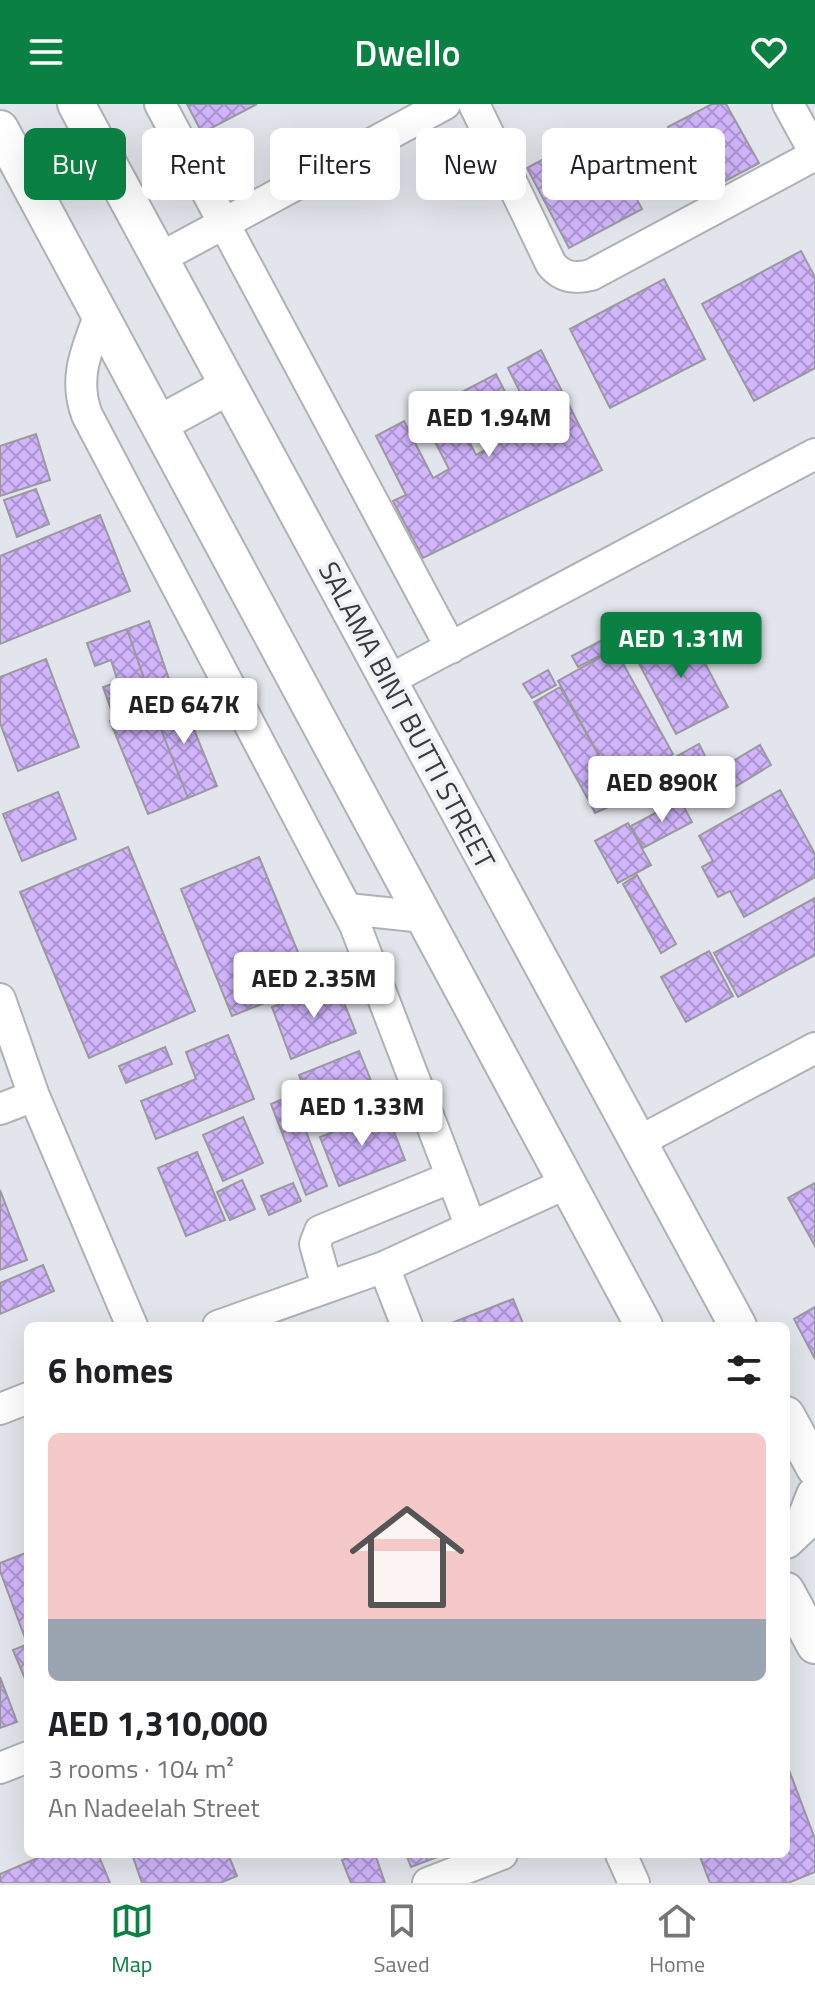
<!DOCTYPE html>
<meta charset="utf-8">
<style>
:root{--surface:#fff;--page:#f6f6f6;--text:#202124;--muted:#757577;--line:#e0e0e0;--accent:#0b8043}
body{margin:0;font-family:"Titillium Web",sans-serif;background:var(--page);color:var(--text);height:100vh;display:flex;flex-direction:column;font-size:30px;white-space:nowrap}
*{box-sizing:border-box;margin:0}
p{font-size:26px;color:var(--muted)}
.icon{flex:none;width:44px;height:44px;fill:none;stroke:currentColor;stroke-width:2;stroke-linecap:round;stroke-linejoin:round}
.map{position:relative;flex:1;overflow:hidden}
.panel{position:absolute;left:24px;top:1218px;width:766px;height:536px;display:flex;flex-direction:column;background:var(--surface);border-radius:12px;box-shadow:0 8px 32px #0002}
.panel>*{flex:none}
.banner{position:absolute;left:24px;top:24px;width:768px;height:72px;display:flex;gap:16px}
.price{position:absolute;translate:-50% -68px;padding:0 18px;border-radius:8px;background:#fff;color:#222;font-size:26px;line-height:52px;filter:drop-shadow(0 2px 4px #0008)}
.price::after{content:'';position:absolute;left:50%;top:48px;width:24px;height:18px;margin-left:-12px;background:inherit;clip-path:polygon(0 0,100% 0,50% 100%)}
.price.selected{background:var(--accent);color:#fff}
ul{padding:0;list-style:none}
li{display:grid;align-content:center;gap:16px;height:424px;padding:0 24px}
li span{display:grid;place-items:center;height:248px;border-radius:12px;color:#555}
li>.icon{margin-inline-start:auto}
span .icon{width:144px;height:144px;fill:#fffc;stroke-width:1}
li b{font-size:34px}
h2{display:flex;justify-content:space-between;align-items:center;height:96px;padding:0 24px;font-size:34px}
.chip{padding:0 28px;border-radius:12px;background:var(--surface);box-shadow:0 8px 32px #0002;font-size:28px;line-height:72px}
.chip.selected{background:var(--accent);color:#fff}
header{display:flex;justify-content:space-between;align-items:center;height:104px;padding:0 24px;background:var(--accent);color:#fff;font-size:36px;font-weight:600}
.tab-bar{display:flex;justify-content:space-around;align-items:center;height:112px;border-top:2px solid var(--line);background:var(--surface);font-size:22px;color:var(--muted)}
.tab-bar a{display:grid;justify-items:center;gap:4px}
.tab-bar .selected{color:var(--accent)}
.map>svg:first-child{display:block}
.building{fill:url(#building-cross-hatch);stroke:#9b999f;stroke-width:2}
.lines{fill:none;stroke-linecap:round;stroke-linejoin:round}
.minor-casing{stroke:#aeb2b7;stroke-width:34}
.major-casing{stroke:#aeb2b7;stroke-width:40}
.minor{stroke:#fff;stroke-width:30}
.major{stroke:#fff;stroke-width:36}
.labels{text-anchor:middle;stroke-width:8;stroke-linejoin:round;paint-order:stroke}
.street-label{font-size:28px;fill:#393a3c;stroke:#eff3f8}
</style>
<header><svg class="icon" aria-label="menu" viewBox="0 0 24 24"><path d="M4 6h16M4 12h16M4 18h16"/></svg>Dwello<svg class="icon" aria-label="heart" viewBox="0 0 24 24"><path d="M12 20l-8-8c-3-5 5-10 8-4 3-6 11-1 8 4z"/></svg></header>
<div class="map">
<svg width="815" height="1779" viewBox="0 0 815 1779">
<defs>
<pattern id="building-cross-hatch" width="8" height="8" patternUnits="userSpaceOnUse" patternTransform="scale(2)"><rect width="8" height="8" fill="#d1b5fd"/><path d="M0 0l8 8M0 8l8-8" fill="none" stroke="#ab94ce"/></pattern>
</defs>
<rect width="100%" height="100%" fill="#e2e5eb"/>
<path class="building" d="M187 0H257L202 29Z
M712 0H726L759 59 703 89 668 23Z
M600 25 642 105 569 144 527 64Z
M801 147 815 173V264L754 297 702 200Z
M664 175 705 255 610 304 570 225Z
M541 246 602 366 423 454 393 397 406 391 376 332 404 317 433 374 449 365 420 309 448 295 476 351 493 342 464 287 496 270 524 325 535 318 508 264Z
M36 330 50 376 0 392V342Z
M36 385 49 420 17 433 4 396Z
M100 411 130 487 0 540V452Z
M149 517 173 587 151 595 127 525Z
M636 518 642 530 578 563 572 552Z
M686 523 728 603 676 630 634 550Z
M127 525 151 595 112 608 103 583 118 578 111 556 95 562 87 539Z
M615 545 673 650 616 682 558 577Z
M46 555 79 643 18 667 0 619V573Z
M548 566 556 581 532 594 523 580Z
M560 583 616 682 589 697 534 598Z
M179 589 217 682 188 694 151 600Z
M151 600 188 694 148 710 110 617Z
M699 640 705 652 652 683 645 670Z
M760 641 771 661 705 701 693 681Z
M780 686 815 750V773L744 813 730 787 718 793 702 763 713 757 699 732Z
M622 687 626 695 595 709 591 701Z
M58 688 76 735 22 757 3 710Z
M680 696 692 718 643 744 631 722Z
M628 719 651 761 618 779 595 737Z
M128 743 195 907 89 954 20 788Z
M259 753 311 880 232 912 181 785Z
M637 771 676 840 661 849 623 780Z
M815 794V851L738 893 714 849Z
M709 847 733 892 686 918 661 873Z
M336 878 356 929 291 955 272 903Z
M228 931 254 995 156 1035 141 997 196 975 186 948Z
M165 943 172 960 126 979 119 962Z
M359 947 378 994 317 1018 299 971Z
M292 991 327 1082 306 1091 271 1000Z
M386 1007 405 1056 339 1082 320 1033Z
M243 1013 263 1059 223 1077 203 1031Z
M197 1048 225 1116 186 1132 158 1064Z
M242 1076 255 1105 230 1116 217 1088Z
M293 1079 301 1097 269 1111 261 1092Z
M815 1079V1142L788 1094Z
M0 1086 27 1156 0 1166Z
M43 1161 54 1187 0 1210V1179Z
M513 1195 524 1222H444Z
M815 1203V1255L794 1215Z
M28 1448V1532L25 1534 0 1467V1459Z
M28 1540V1582L13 1546Z
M0 1573 17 1618 0 1624Z
M789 1666 815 1735V1768L788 1779H710L699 1750H786V1667Z
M47 1750H98L110 1779H0V1770Z
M132 1750H228L237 1772 220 1779H142Z
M358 1750H375L385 1779H351L342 1756Z
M406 1750H445L411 1763Z"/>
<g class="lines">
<g class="minor-casing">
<path id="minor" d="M160 0 451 544
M474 0 551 160C562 174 575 175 591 171L815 51
M788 0 815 49
M160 154 445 0
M100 210C87 245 73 274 87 311L355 821 471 1123
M389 576 815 350
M348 805 424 813
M0 895 34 992 132 1222
M0 1005 34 992
M638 1038 815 944
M384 1163 407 1222
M327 1183 315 1140 320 1127 452 1073
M218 1222 384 1163 567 1079
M0 1305 28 1294
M0 1664 28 1653
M621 1750 634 1779
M428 1779 502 1750"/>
</g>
<g class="major-casing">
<path id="major" d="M76 0 738 1222
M0 25 644 1222
M159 320 229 282
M786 1311 815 1364
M786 1436 804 1419 815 1391
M786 1487 815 1541"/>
</g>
<use href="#minor" class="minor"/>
<use href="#major" class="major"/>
</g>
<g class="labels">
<g class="street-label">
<text transform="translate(407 611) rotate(62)" y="10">SALAMA BINT BUTTI STREET</text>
</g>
</g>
</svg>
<b class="price" style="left:489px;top:355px">AED 1.94M</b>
<b class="price selected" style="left:681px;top:576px">AED 1.31M</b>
<b class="price" style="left:184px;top:642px">AED 647K</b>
<b class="price" style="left:662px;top:720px">AED 890K</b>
<b class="price" style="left:314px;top:916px">AED 2.35M</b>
<b class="price" style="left:362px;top:1044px">AED 1.33M</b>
<div class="banner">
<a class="chip selected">Buy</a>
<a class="chip">Rent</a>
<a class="chip">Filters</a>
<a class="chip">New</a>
<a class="chip">Apartment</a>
</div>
<section class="panel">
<h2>6 homes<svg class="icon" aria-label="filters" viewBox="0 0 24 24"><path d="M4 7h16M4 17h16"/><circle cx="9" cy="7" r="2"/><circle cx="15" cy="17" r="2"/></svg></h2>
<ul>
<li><span style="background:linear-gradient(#f6c9c9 75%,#9aa5b1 0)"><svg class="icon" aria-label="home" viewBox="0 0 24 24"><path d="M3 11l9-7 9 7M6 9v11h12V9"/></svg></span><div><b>AED 1,310,000</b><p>3 rooms · 104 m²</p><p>An Nadeelah Street</p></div></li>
</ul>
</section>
</div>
<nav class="tab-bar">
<a class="selected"><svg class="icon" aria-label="map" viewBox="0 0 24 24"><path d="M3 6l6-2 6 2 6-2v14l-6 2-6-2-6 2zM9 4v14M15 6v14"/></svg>Map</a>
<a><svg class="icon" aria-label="saved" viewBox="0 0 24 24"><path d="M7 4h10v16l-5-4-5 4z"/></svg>Saved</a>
<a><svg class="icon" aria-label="home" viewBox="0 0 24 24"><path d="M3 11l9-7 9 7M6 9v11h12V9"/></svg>Home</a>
</nav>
